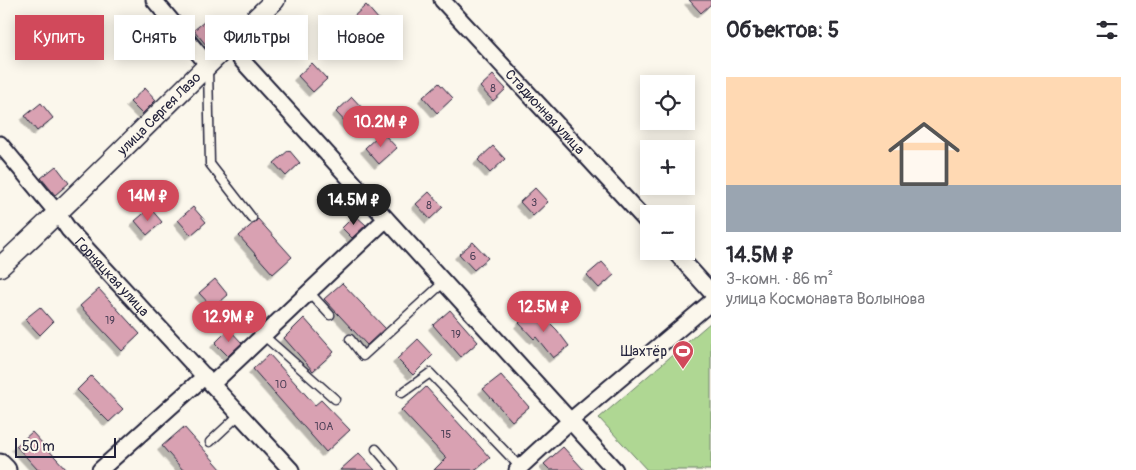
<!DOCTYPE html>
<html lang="ru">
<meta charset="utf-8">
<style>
:root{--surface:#fff;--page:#f2f2f3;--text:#2b2b33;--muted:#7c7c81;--line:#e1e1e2;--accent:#d1495b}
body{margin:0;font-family:Pangolin,sans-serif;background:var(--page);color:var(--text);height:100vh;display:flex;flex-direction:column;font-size:19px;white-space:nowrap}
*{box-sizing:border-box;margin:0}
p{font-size:16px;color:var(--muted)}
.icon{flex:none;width:28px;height:28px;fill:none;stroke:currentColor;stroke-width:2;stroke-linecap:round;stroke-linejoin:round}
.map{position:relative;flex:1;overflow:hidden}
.panel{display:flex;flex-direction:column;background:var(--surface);width:425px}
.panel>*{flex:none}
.guide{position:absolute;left:15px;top:15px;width:475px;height:45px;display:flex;gap:10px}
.fabs{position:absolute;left:640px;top:75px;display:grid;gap:10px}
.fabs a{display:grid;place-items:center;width:55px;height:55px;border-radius:0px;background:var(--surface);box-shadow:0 2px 12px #0003;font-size:25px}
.scale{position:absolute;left:15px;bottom:12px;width:101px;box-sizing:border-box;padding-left:5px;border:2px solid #22223b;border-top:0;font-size:14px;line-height:18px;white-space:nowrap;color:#22223b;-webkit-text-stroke:4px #fbf7ec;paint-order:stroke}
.price{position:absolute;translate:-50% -42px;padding:0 11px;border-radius:18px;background:var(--accent);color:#fff;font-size:16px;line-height:32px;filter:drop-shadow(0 1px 2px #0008)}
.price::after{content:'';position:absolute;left:50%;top:30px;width:15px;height:11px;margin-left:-8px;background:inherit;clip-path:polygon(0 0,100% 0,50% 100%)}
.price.selected{background:#222;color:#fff}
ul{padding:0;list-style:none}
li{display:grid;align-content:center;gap:10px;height:265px;padding:0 15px}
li+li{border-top:1px solid var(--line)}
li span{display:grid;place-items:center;height:155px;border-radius:0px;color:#555}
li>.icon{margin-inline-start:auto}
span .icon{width:90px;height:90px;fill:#fffc;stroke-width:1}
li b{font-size:21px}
h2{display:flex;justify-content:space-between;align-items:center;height:60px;padding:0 15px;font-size:21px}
.pill{padding:0 18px;border-radius:0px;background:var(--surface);box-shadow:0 2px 12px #0003;font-size:18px;line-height:45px}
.pill.selected{background:var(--accent);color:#fff}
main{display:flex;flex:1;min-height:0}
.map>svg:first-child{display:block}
.green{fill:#afd793;stroke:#687c67}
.building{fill:#d9a1b2;stroke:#22223b;filter:url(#shadow)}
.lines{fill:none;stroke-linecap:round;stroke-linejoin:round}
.service-casing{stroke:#22223b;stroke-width:11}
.minor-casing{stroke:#22223b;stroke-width:19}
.tertiary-casing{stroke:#22223b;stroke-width:22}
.secondary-casing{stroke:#22223b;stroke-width:25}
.service{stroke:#fbf7ec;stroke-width:8}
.minor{stroke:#fbf7ec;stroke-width:15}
.tertiary{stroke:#fbf7ec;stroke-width:19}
.secondary{stroke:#fbf7ec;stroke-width:21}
.labels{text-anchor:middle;stroke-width:5;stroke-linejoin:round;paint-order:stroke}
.number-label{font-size:11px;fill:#504259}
.street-label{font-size:14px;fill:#22223b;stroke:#fbf7ec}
.poi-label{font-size:14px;fill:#22223b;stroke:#fbf7ec;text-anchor:end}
</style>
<main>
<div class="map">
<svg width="711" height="470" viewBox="0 0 711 470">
<defs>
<filter id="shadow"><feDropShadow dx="-4.5" dy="4.5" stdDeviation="0" flood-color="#0004"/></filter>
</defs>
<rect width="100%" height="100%" fill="#fbf7ec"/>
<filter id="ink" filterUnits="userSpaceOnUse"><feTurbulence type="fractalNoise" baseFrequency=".02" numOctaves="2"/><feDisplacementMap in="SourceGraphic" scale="10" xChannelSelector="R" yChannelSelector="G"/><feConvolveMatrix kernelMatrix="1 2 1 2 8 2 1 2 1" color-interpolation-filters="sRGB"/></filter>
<g filter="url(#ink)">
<path class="green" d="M711 322V470H647L599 418Z"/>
<path class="building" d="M689 0H711V4L701 13Z
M366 5 380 21 364 35 350 20Z
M209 18 221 33 206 45 194 30Z
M273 18 288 34 272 49 257 33Z
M164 27 176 41 163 52 151 38Z
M312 63 327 79 313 92 298 76Z
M493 75 506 89 493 101 480 87Z
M439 83 453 98 437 113 423 97Z
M145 88 156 100 142 114 130 102Z
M352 97 365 111 349 126 336 112Z
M41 103 53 118 37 131 25 116Z
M382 132 397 148 379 164 365 148Z
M493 146 505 159 490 173 478 160Z
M289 150 300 163 286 176 274 163Z
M56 166 69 183 55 195 41 178Z
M535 188 548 202 533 216 520 202Z
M429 192 443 207 430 219 416 204Z
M193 207 206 222 191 235 178 220Z
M150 208 162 222 147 235 135 221Z
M355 215 366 225 352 238 342 228Z
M258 219 292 257 273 274 239 236Z
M473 242 488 258 474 270 459 254Z
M602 262 614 275 599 288 587 275Z
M215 279 228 295 213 308 199 293Z
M342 283 385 328 367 345 324 299Z
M99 289 140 334 122 351 80 306Z
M40 307 53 322 40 335 25 319Z
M535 308 557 330 569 346 553 358 536 337 534 339 519 323Z
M450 310 478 342 461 357 433 325Z
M304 318 334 352 313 371 284 338Z
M229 329 242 343 228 356 215 343Z
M418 339 433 355 413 375 397 359Z
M269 354 315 405 321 400 350 430 326 452 253 369Z
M501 375 529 407 512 421 483 389Z
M91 376 123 409 109 422 77 390Z
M426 387 490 458 476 470H434L446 458 401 410Z
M184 427 222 470H183L162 446Z
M32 432 67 470H38L16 446Z
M563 447 584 470H550L544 464Z
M359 453 375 470H340Z"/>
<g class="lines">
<g class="service-casing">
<path id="service" d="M208 67 210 164 252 218
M309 292 330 315
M263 335 335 399
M350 339 363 356 444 282
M402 393 430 373 520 467
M210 442 240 414
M376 449 394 470"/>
</g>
<g class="minor-casing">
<g id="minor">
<path d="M154 0 208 65"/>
<path id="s1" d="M442 0 649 224"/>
<path d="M228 45 615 470"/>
<path id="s2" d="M0 144 58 214 69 230 291 470"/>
<path d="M674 251 711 292"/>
<path d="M212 384 386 219"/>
<path d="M100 470 205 376"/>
<path d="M517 470 570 421 711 302"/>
</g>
</g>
<g class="tertiary-casing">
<g id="tertiary">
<path id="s3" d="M0 267C94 181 182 88 275 0"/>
</g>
</g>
<g class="secondary-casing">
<path id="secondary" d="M0 465 5 470"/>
</g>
<use href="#service" class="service"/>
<use href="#minor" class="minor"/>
<use href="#tertiary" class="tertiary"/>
<use href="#secondary" class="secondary"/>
</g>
</g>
<defs>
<g id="stadium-pin" transform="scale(1.125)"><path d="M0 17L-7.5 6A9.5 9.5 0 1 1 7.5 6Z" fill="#d1495b" stroke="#fbf7ec"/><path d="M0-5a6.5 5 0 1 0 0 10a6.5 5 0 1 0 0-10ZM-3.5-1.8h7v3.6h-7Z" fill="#fff"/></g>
</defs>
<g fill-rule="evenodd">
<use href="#stadium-pin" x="683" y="351"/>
</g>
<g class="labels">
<g class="number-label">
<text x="493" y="92">8</text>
<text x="534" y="206">3</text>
<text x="429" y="209">8</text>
<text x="473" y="260">6</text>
<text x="110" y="324">19</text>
<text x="456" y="338">19</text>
<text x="281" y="388">10</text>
<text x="324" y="430">10А</text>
<text x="446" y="438">15</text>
</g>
<g class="street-label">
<text dy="5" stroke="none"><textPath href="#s1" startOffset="152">Стадионная улица</textPath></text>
<text dy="5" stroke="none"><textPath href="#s3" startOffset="221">улица Сергея Лазо</textPath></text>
<text dy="5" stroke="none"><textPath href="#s2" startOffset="174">Горняцкая улица</textPath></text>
</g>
<g class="poi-label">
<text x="667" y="356">Шахтёр</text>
</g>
</g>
</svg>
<div class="fabs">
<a><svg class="icon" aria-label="locate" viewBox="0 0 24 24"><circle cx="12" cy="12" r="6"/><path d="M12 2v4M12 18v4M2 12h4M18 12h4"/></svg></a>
<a>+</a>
<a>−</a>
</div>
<div class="scale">50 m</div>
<b class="price" style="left:381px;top:148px">10.2M ₽</b>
<b class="price" style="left:148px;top:222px">14M ₽</b>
<b class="price selected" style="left:354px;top:226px">14.5M ₽</b>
<b class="price" style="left:544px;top:333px">12.5M ₽</b>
<b class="price" style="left:229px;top:343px">12.9M ₽</b>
<div class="guide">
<a class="pill selected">Купить</a>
<a class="pill">Снять</a>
<a class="pill">Фильтры</a>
<a class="pill">Новое</a>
</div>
</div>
<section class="panel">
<h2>Объектов: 5<svg class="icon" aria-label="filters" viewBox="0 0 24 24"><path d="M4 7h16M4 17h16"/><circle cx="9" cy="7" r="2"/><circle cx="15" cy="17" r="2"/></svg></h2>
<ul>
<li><span style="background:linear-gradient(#ffd9b3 70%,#9aa5b1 0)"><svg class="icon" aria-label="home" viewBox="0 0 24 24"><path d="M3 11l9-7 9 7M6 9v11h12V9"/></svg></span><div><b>14.5M ₽</b><p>3-комн. · 86 m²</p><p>улица Космонавта Волынова</p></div></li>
</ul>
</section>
</main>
